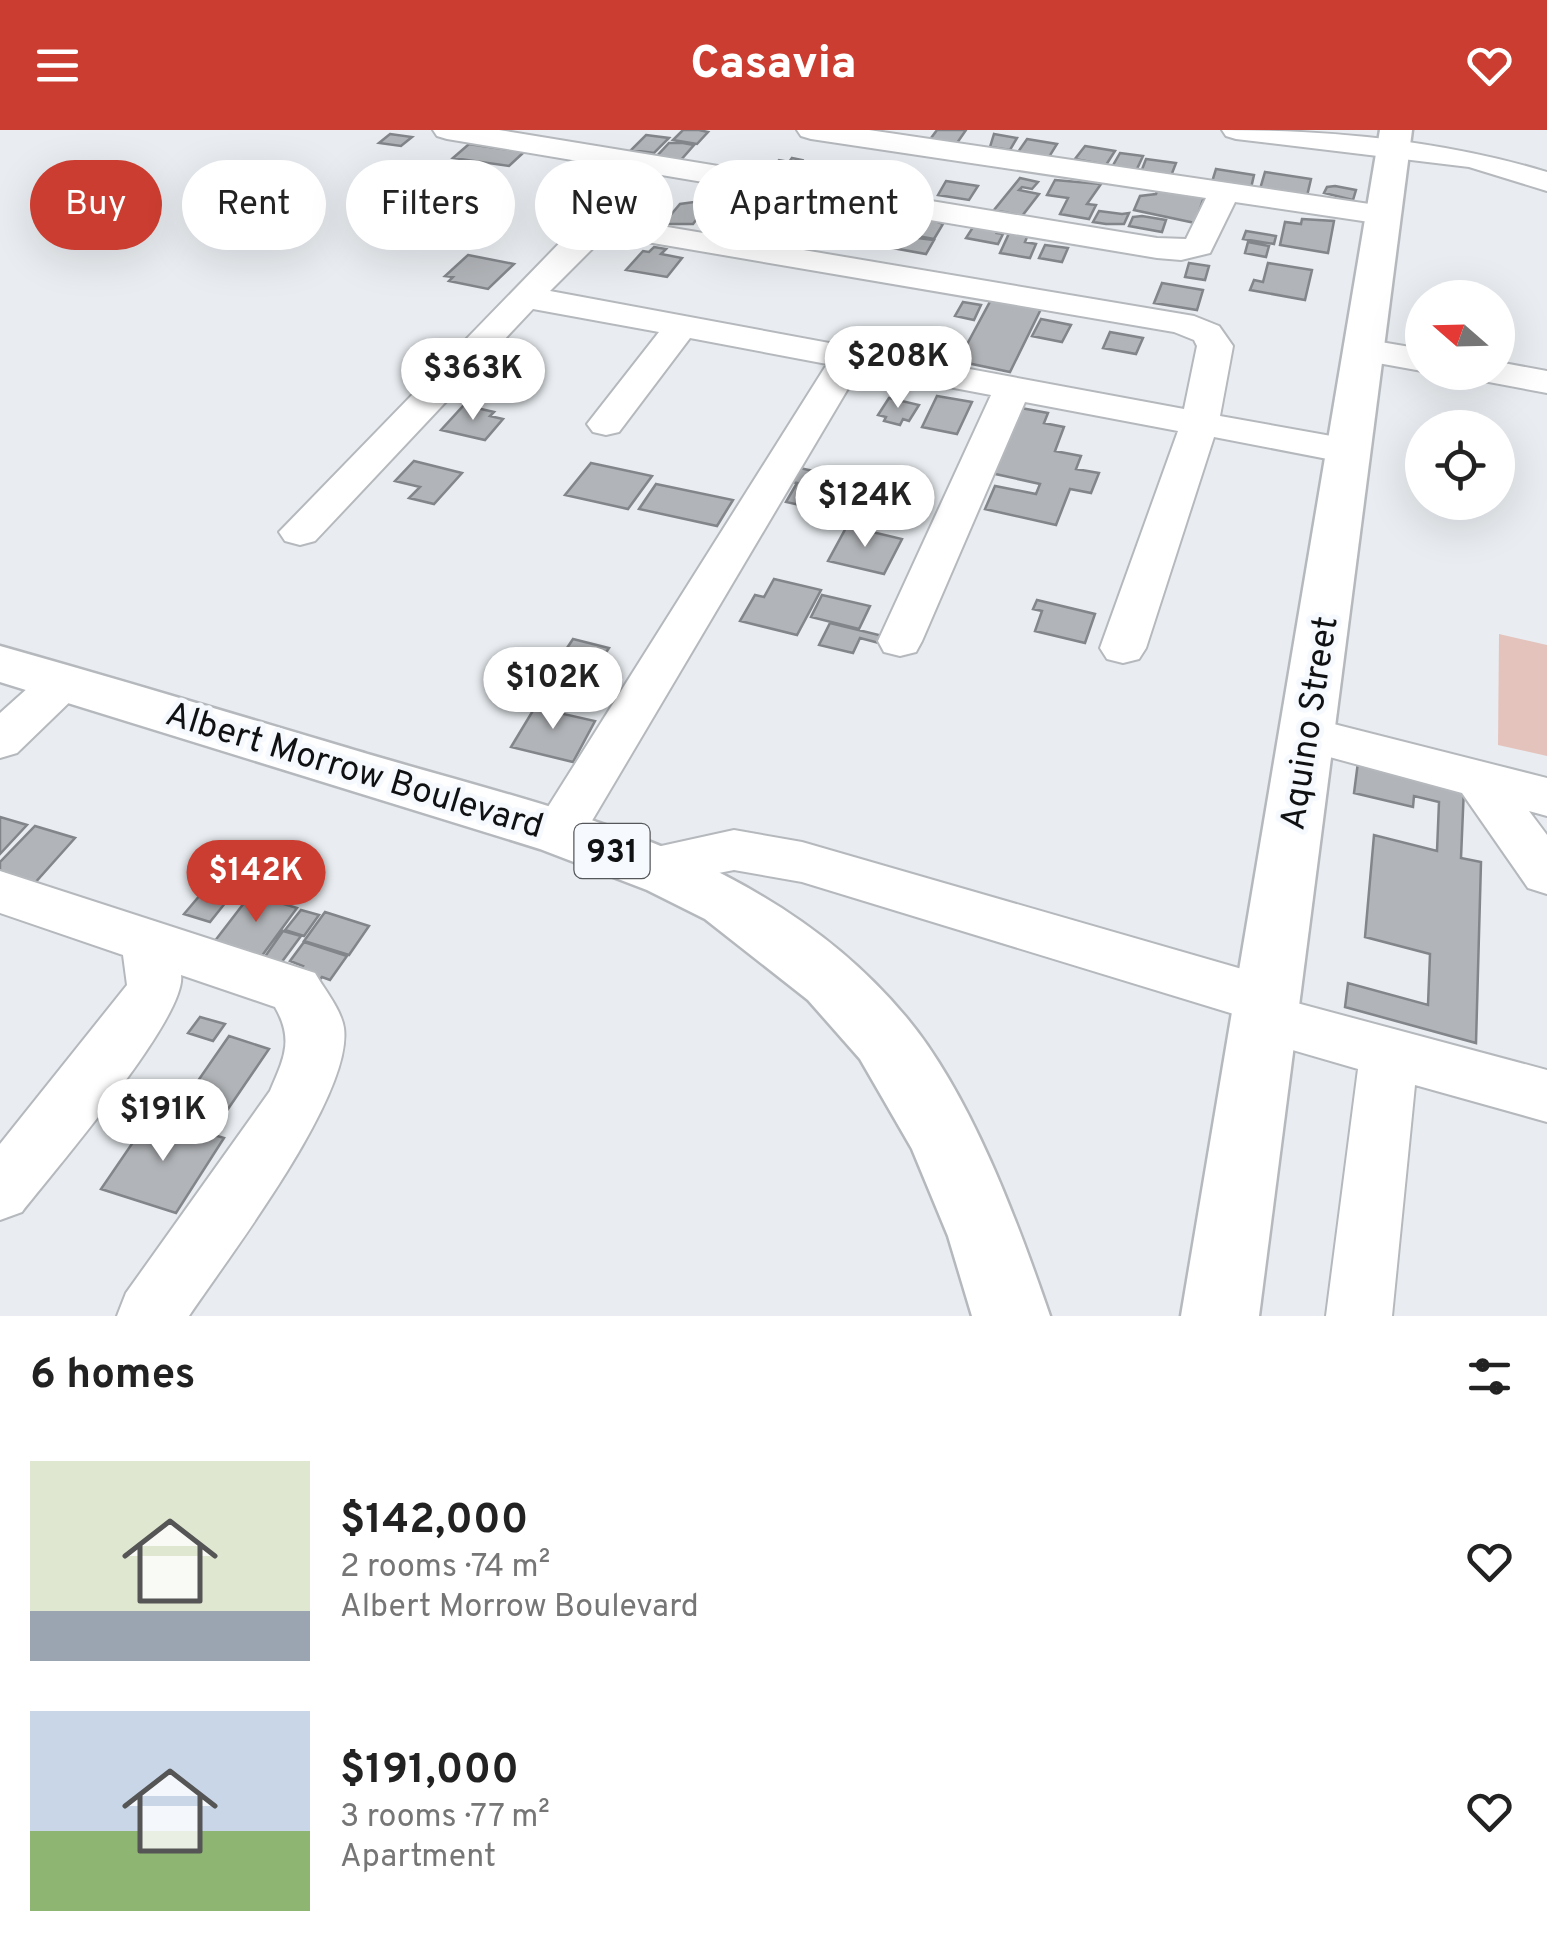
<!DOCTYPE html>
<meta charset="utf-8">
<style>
:root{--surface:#fff;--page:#f6f6f6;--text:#222;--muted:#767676;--accent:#ca3d30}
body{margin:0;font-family:Overpass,sans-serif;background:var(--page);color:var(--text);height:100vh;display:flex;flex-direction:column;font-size:38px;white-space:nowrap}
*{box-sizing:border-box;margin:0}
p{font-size:32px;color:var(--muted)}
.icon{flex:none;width:55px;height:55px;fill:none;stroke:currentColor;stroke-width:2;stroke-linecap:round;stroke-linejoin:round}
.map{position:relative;height:1186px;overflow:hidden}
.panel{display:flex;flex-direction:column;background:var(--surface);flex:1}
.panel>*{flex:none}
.banner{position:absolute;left:30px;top:30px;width:1000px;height:90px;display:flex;gap:20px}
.needle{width:65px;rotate:290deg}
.tools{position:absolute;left:1405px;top:150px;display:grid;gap:20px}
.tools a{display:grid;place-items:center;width:110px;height:110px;border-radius:50%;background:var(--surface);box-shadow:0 10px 40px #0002;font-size:50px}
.price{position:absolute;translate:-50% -85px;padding:0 22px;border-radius:35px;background:#fff;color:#222;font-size:32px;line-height:65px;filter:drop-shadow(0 2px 5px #0008)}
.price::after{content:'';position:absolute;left:50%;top:60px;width:30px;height:22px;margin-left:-15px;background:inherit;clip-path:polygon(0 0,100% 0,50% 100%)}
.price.on{background:var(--accent);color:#fff}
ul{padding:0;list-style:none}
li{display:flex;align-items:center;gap:30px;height:250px;padding:0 30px}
li span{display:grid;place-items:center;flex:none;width:280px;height:200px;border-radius:0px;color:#555}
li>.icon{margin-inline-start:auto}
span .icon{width:120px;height:120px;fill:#fffc;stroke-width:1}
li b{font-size:42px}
h2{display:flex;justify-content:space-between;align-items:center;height:120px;padding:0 30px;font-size:42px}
.tag{padding:0 35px;border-radius:45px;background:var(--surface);box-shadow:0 10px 40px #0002;font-size:35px;line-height:90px}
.tag.on{background:var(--accent);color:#fff}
header{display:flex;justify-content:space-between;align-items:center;height:130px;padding:0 30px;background:var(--accent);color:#fff;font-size:45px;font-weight:800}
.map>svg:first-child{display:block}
.green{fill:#e5c3bd}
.building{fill:#b1b4b8;stroke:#828589;stroke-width:2.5}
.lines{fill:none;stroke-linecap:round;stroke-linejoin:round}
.minor-casing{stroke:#b5b9bd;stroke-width:4}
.major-casing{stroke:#b5b9bd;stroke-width:5}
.highway-casing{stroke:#b5b9bd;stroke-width:5}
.minor{fill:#fff;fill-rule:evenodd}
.major{fill:#fff;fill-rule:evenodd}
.highway{fill:#fff;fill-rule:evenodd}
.labels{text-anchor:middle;stroke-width:10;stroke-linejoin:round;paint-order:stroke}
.shield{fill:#f6fafe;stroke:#55575a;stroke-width:2.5}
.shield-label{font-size:32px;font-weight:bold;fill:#101113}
.street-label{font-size:35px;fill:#101113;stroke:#f6fafe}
</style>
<header><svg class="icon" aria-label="menu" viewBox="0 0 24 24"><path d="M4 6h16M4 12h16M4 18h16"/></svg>Casavia<svg class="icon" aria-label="heart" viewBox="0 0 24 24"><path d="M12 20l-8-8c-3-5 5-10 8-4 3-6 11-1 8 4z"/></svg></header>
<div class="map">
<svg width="1547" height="1186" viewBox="0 0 1547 1186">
<rect width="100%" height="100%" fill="#e9edf1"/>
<path class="green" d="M1499 504 1547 515V626L1498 615Z"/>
<path class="building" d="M683 0H699L708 2 697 14 673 10Z
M937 0H966L955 16 928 12Z
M390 4 412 7 401 16 379 13Z
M994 4 1017 8 1010 20 990 17Z
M646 5 669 8 654 23 631 20Z
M1027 9 1057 14 1049 27 1018 22Z
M669 13H683L694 15 680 31 656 27Z
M469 14 524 22 509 36 453 28Z
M1085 16 1115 21 1106 35 1075 29Z
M1120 23 1143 26 1136 41 1112 37Z
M792 28 802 30 786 49 766 46 779 30 789 32Z
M1146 29 1176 33 1171 46 1141 42Z
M1216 39 1254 45 1251 58 1212 52Z
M1265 42 1311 49 1307 66 1260 59Z
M608 43 634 47 622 60 596 56Z
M1020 48 1038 52 1032 59 1022 57 1019 60 1039 64 1022 86 994 80Z
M1055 50 1101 54 1087 74 1096 75 1089 89 1060 84 1068 68 1047 65Z
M946 51 978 56 969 70 938 65Z
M734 54 748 56 743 61 752 63 743 74 719 70Z
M1159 56 1205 64 1195 93 1134 80 1140 66 1156 64Z
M1335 56 1356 60 1353 70 1324 63 1327 57Z
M753 64 782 73 760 101 717 94 732 75 743 76Z
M694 72 706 77 693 94H663L680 74Z
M1099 81 1122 84 1129 83 1124 94H1106L1093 92Z
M920 85 943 94 934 109 901 103 910 90 916 91Z
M1133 87 1142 86 1166 90 1162 102 1129 96Z
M1302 89 1334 91 1328 123 1280 115 1285 92 1301 94Z
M975 94 1000 98 997 103 1003 104 998 114 966 108Z
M852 95 885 104 934 110 926 124 843 109Z
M1011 99 1029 102 1025 112 1036 114 1030 128 1000 123Z
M1246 101 1276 106 1274 114 1243 109Z
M1248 112 1269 116 1266 127 1245 123Z
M1045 115 1068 118 1062 132 1039 128Z
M654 117 666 119 661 124 682 128 667 147 626 140 643 121 649 122Z
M468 125 514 134 488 159 449 151 453 147 445 146Z
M1189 133 1209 136 1205 150 1185 147Z
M1268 133 1312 140 1305 170 1250 160 1254 150 1263 152Z
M1162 153 1203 160 1197 180 1154 173Z
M992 168 1042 177 1010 242 958 231Z
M963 172 981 175 974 190 955 186Z
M1041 189 1071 195 1062 212 1032 206Z
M1110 202 1143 208 1136 224 1103 218Z
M937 266 972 272 957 304 922 297Z
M889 268 919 275 909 291 903 289 900 295 884 291 886 287 878 285Z
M464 275 494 282 490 286 503 289 485 310 441 300Z
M1021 278 1048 283 1044 293 1064 297 1055 321 1081 326 1076 339 1099 343 1091 363 1070 359 1056 395 985 379 995 356 1036 364 1040 354 991 343Z
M414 331 462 343 434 374 409 368 420 357 395 351Z
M591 333 652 346 628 379 565 365Z
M795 337 868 353 864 361 854 359 846 373 855 375 849 386 786 372 797 353 786 351Z
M656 354 733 370 717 396 639 379Z
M847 396 902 409 884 444 828 431Z
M774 449 821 460 797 505 740 491 755 465 764 467Z
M822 465 870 476 859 499 811 487Z
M1037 470 1095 484 1085 513 1035 501 1042 481 1033 479Z
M830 493 883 506 879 513 860 508 853 523 819 515Z
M573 509 609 518 589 548 553 539Z
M543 564 558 568 550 581 595 591 573 632 511 617Z
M1358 632 1464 657 1461 728 1481 732 1476 913 1345 877 1348 853 1428 875 1430 824 1365 807 1374 705 1437 721 1439 672 1414 666 1413 677 1354 663Z
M0 687 27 695 0 724Z
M35 696 75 708 33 755 0 744V732Z
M212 751 224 755 213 768 226 772 210 792 184 784Z
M251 764 297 778 261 827 214 812Z
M301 780 319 785 304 806 285 800Z
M325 782 369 796 349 825 304 811Z
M283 801 301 806 281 833 264 828Z
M304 812 347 826 330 850 322 847 317 853 296 846 303 836 290 831Z
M200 887 225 894 213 911 188 903Z
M229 906 269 919 226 982 186 968Z
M151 986 224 1008 176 1083 101 1059Z"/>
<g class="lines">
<g class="minor-casing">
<path id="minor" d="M433 0H499L1157 108 1186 109 1206 68 811 9 801 6 797 0H869L1383 76 1394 78 1399 85 1394 92 1383 94 1235 72 1210 123 1181 130 1157 128 447 9 437 6Z
M1222 0C1332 0 1441 10 1547 42V61L1469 37 1236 9 1226 6Z
M602 86 1194 186 1219 196 1233 216 1220 286 1348 309 1362 313 1367 321 1362 329 1348 333 1214 307 1146 518 1139 529 1123 533 1107 529 1100 518 1178 301 1025 272 922 511 916 522 900 526 884 522 878 511 991 265 859 240 577 716 559 721 541 716 533 702 541 688 827 234 690 208 619 302 606 305 593 302 587 294 659 202 533 179 315 411 300 415 285 411 279 402 579 93ZM606 105 1174 202 1194 210 1197 216 1184 279 550 161Z
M1363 209 1422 219V241L1350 228 1345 220 1350 212Z
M1498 232 1547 241V263L1478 250 1473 242H1498Z
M64 535 80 540 87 551 80 562 17 623 0 628V583L48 540Z
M1306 587 1547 648V686L1529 681 1547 705V764L1528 758 1462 663 1289 616 1282 604 1289 592Z
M734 700 802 712 1266 846 1286 853 1293 872 1547 940V992L1415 955 1392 1186H1326L1358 939 1244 906 1235 889 1237 885 802 752 734 740 652 756 634 750 626 736 634 722Z
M0 741 315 843C324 859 341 879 344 898 353 966 229 1126 189 1186H117L126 1163 270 961C284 928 294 910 275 877L181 845C188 886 53 1042 22 1082L0 1090V1014L127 855 123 825 0 783Z"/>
</g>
<g class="major-casing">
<path id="major" d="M1380 0H1412L1259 1186H1181Z"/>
</g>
<g class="highway-casing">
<path id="highway" d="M0 516C124 551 247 588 371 625 566 682 769 723 906 887 971 965 1017 1090 1050 1186H972L948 1106 912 1019 860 929 808 870 705 789 647 760 540 719 0 552Z"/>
</g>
<use href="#minor" class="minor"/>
<use href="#major" class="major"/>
<use href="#highway" class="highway"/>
</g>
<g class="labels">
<rect class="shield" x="574.5" y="694" width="75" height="54" rx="8"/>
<g class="shield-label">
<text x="612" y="732">931</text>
</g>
<g class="street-label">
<text transform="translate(1308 593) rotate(-81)" y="12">Aquino Street</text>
<text transform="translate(355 639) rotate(17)" y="12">Albert Morrow Boulevard</text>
</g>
</g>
</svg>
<div class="tools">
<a><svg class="needle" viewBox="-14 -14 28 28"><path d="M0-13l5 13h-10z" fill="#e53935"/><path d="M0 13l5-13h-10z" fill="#767676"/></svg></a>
<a><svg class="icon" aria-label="locate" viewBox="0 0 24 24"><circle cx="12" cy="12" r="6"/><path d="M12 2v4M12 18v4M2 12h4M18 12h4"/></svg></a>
</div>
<b class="price" style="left:898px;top:281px">$208K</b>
<b class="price" style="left:473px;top:293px">$363K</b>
<b class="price" style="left:865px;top:420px">$124K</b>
<b class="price" style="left:553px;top:602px">$102K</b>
<b class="price on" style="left:256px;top:795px">$142K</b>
<b class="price" style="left:163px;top:1034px">$191K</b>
<div class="banner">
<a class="tag on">Buy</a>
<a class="tag">Rent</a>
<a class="tag">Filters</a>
<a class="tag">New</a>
<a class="tag">Apartment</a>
</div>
</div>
<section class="panel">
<h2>6 homes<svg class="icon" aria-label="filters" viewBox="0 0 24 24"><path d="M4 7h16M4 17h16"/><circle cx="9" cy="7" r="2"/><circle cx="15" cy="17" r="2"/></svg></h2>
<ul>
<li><span style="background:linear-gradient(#dfe7d0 75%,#9aa5b1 0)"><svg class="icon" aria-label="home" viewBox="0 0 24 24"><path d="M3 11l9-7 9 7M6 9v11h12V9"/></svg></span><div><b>$142,000</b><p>2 rooms · 74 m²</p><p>Albert Morrow Boulevard</p></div><svg class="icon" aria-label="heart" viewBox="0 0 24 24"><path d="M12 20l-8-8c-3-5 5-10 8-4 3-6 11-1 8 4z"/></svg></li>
<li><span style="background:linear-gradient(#c9d6e8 60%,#8fb573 0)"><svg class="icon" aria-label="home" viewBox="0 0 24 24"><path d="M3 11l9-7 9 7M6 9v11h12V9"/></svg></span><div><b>$191,000</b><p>3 rooms · 77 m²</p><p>Apartment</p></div><svg class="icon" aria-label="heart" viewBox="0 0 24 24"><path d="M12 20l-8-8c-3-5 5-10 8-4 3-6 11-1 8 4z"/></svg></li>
</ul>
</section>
